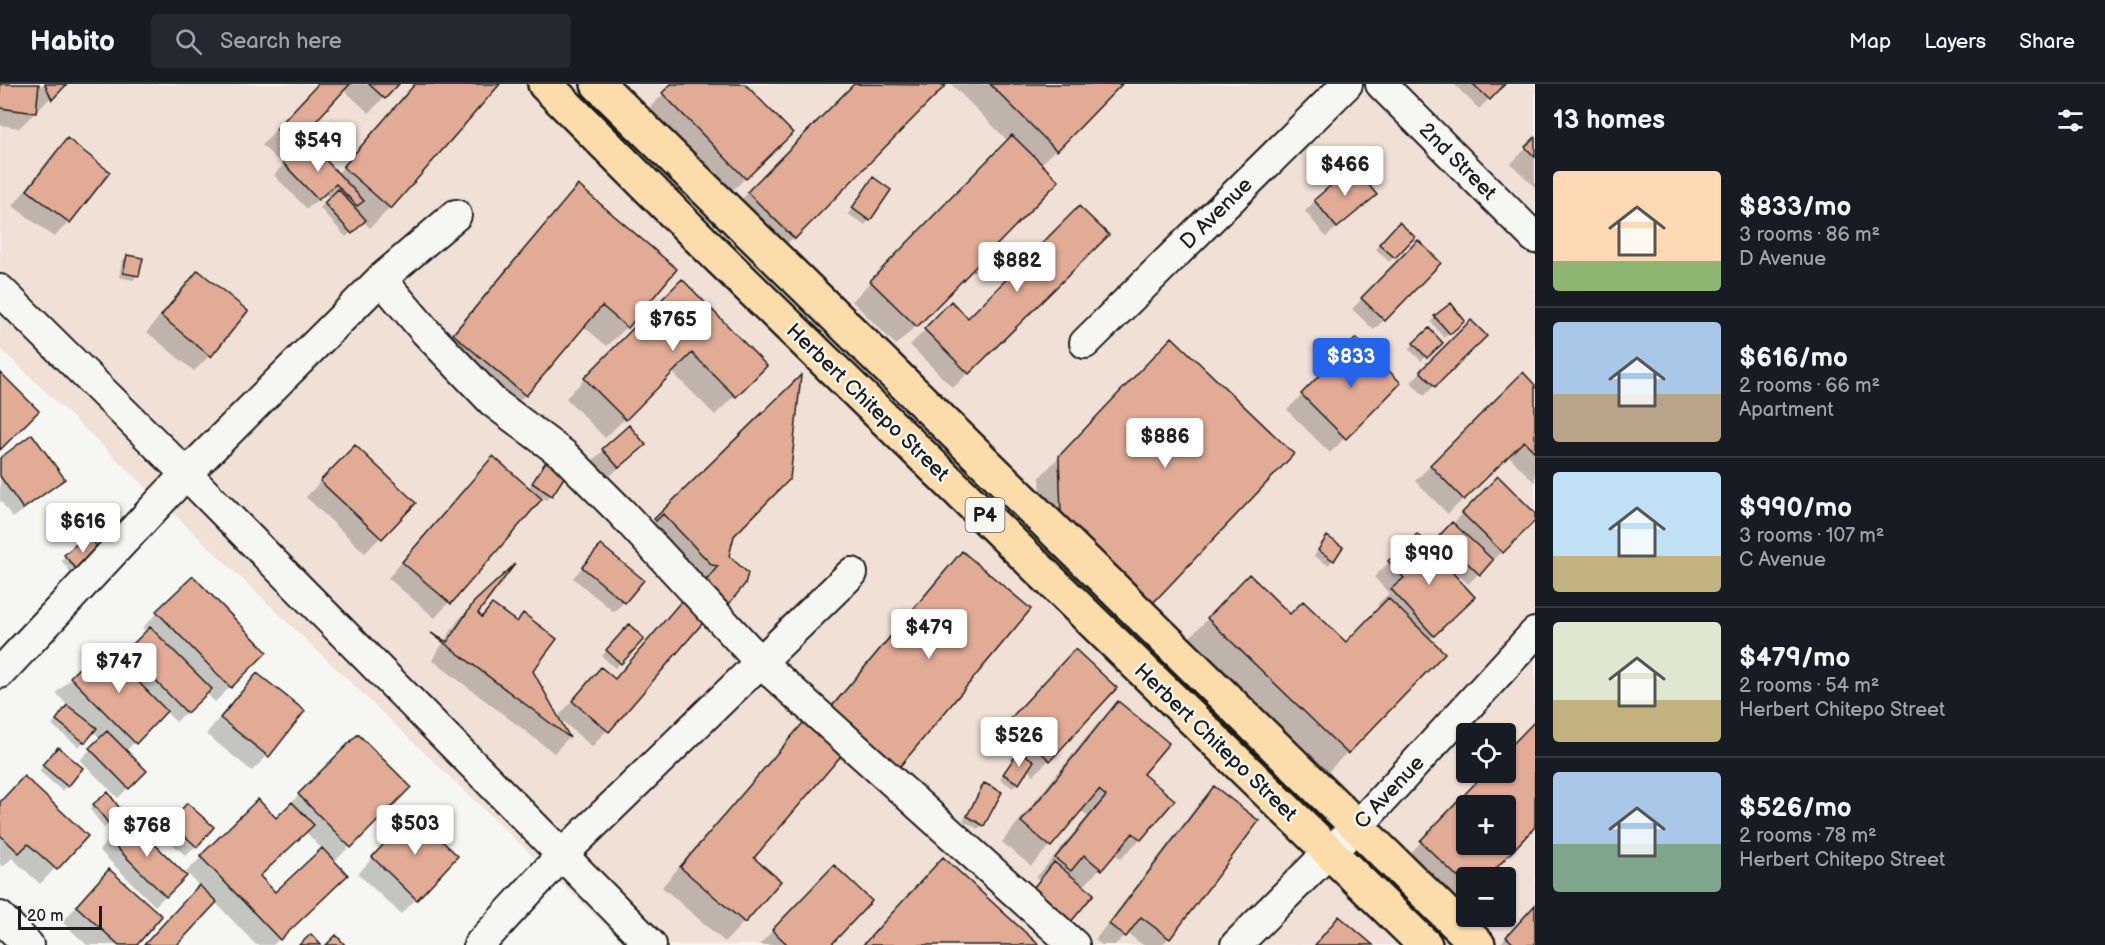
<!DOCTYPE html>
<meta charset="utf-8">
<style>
:root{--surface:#171b24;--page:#242831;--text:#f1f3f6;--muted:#9ea1a6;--line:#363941;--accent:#2563eb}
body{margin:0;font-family:"Balsamiq Sans",sans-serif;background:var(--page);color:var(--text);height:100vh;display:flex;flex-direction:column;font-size:22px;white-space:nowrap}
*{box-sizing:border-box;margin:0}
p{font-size:20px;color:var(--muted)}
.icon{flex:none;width:33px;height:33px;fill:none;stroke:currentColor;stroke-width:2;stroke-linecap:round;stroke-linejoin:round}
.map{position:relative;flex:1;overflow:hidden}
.panel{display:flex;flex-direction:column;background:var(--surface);width:570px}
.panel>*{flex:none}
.tools{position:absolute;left:1456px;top:639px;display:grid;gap:12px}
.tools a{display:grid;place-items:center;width:60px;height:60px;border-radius:6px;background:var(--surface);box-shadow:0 2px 4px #0004;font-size:30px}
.scale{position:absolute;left:18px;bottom:15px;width:84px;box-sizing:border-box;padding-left:6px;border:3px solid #1c1c1c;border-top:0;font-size:16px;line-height:21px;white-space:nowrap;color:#1c1c1c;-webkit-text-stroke:4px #f6f6f2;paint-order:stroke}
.price{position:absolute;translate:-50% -51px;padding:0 14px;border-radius:6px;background:#fff;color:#222;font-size:20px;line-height:39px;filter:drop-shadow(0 2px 3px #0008)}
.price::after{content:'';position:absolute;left:50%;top:36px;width:18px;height:14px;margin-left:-9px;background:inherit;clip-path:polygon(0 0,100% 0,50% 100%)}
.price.current{background:var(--accent);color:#fff}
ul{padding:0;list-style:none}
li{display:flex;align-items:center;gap:18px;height:150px;padding:0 18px}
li+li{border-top:2px solid var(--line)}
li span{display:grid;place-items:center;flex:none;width:168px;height:120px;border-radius:6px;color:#555}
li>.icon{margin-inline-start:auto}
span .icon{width:72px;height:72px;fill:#fffc;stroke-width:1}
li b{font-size:26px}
h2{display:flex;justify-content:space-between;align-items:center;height:72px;padding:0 18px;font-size:26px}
header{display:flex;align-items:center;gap:36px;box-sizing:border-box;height:84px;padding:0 30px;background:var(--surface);border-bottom:2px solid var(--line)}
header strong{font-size:28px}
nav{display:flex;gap:33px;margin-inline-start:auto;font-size:21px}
.search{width:420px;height:54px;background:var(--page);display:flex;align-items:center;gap:15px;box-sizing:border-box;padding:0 21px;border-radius:6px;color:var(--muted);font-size:22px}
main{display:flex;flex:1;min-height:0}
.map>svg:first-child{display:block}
.built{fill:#f0e0d6;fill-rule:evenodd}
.shadow{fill:#0003;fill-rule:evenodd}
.building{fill:#e1ab96;stroke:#1c1c1c;stroke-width:1.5;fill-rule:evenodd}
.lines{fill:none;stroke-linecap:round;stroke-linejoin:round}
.minor-casing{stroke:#1c1c1c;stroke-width:34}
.trunk-casing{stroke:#1c1c1c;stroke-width:38}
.minor{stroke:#f6f6f2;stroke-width:30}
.trunk{stroke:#fddcac;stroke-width:33}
.labels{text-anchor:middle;stroke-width:5;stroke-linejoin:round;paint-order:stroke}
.shield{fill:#f6f6f2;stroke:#5d5d5c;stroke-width:1.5}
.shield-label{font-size:20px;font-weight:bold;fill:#1c1c1c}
.street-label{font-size:21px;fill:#1c1c1c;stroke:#f6f6f2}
</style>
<header>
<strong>Habito</strong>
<div class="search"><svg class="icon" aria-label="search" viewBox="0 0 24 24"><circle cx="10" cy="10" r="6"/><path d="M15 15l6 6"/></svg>Search here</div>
<nav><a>Map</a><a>Layers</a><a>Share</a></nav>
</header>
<main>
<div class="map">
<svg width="1535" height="861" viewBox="0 0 1535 861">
<rect width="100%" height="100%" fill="#f6f6f2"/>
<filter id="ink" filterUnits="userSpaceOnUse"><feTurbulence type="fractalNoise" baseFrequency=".0167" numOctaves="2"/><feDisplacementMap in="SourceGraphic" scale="12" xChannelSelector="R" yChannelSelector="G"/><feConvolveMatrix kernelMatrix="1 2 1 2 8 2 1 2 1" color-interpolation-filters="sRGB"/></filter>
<g filter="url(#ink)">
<path class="built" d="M0 0H1535V861H626L0 264ZM1467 650H1506V688H1467ZM1467 722H1506V760H1467ZM1467 794H1506V832H1467Z"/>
<path class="shadow" d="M0 0H38L37 6 43 0H65L19 44 0 41Z
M318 0H397L369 29 343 5 277 76 262 61Z
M415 0H498L390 124 370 144 363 137 346 153 320 124 330 115 325 109 307 125 274 91 284 80 337 90Z
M674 0H743L791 49 730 109 648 25Z
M855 0 944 1 774 173 729 128Z
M951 0H1120L1040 81 916 242 896 261 852 217 1008 57Z
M1454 0H1503L1479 25Z
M1535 55V103L1511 80Z
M67 56 69 138 54 153 13 122 52 71Z
M873 95 869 136 865 141 848 130Z
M578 103 675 185 627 243 607 262 583 242 525 311 506 330 435 270 559 123Z
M1375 111 1326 153 1305 127 1315 117Z
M1399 140 1413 153 1389 178 1376 165Z
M1106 151 953 304 910 261 951 220 968 236Z
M1418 158 1439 179 1374 246 1352 225Z
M127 172 138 191 133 196 119 193 122 177Z
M198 188 209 272 194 287 147 248 183 203Z
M682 197 764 282 715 331 672 288 605 354 566 314Z
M1435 233 1459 241 1444 254 1431 238Z
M1471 238 1485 252 1424 312 1411 298Z
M1429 246 1441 259 1421 277 1409 265Z
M1356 256 1399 299 1330 369 1287 326Z
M1152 275V517L1132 537 1042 450 1040 393Z
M1523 290 1535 303V399L1508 371 1448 430 1415 397Z
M799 295 733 451 727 473 728 519 708 538 704 535 592 663 558 633 601 585 614 596 684 516 643 449Z
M629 344 636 368 608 394 593 376Z
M0 376 63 395 52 405 13 434 0 416Z
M339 378 413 420 365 469 306 413Z
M547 378 551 411 546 416 542 413 435 534 388 494 478 390 528 405Z
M1498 394 1535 435 1468 500 1433 466 1431 468 1458 528 1429 556 1443 569 1327 689 1189 554 1230 512 1290 532 1345 560 1380 524 1377 521 1389 509 1374 493 1416 452 1428 465Z
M1327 454 1333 476 1328 481 1314 472Z
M601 463 624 518 614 528 573 494Z
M100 468 73 492 61 476 66 472Z
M963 469 896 685 876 704 839 673 752 774 744 838 725 858 662 803 789 655 808 635 815 641 943 488Z
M193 494 265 568 215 618 206 609 176 638 165 627 125 668 145 687 118 714 80 676 101 655 93 647 79 663 52 641 68 622 56 609 102 564 117 579 147 548 142 544Z
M475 519 476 530 481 533 492 522 516 539 524 531 531 587 568 654 554 669 432 576 459 535Z
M629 542 642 555 615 584 602 572Z
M1060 582 1049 676 1034 691 1027 685 1013 704 1000 695 1015 673 993 653Z
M257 591 302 627 267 672 252 687 206 650 242 606Z
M1118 619 1140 690V755L1121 775 1114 769 1083 803 1017 824 1039 796 1036 794 1088 732 1080 726 1050 762 1031 782 1002 758 1099 638Z
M358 652 409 703 334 778 331 806 273 861H256L215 818 175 861H145L200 803 186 788 258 718 276 736 284 726ZM305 747 322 765 275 810 259 793Z
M1506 668 1535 741 1467 794V812L1453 826 1402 778 1487 688H1506ZM1467 722H1506V760H1467Z
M53 669 81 684 62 707 39 687Z
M985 701 983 741 978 745 963 737 980 706Z
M1214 704 1169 854 1161 861H1143L1127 849 1115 861H1102L1095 856 1199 719Z
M0 719 86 752 40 800 12 774 3 783 0 780Z
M94 721 116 734 104 744 90 725Z
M177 731 196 762 186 772 161 750Z
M128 736 185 792 155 822 99 766Z
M397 747 416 815 401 830 358 790Z
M109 787 135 861H87L62 838Z
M819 798 829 861H759Z
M1525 833 1535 861H1499Z"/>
<path class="building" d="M0 0H39L36 29 0 24Z
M45 0H67L52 16Z
M318 0H350L293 62 276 45Z
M369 0H399L385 15Z
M415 0H500L391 125 343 83Z
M671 0H745L793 49 746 95 662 9Z
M854 0 946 1 795 155 747 108Z
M990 0H1122L1057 67Z
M1473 0H1505L1490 16Z
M1012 51 1059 97 917 243 870 197Z
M1535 53V73L1525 63Z
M67 54 110 88 70 139 27 106Z
M308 57 364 117 357 122 336 100 318 116 283 79Z
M1353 82 1377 111 1337 144 1314 116Z
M873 93 891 106 870 137 852 124Z
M578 101 677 185 628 244 602 222 526 312 453 250Z
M338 105 366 136 352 150 324 119Z
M1079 122 1109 151 969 290 924 245 951 217 968 234Z
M1399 138 1415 153 1395 174 1379 160Z
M1418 156 1441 179 1385 237 1361 214Z
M127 171 143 174 139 192 123 189Z
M198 186 248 227 211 273 161 232Z
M682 195 767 282 736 313 692 269 626 336 584 294Z
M1451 219 1465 237 1450 250 1434 232Z
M1471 236 1487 252 1435 303 1420 287Z
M1429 244 1443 259 1427 274 1413 259Z
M1172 253 1294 370 1153 519 1061 430 1059 372Z
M1356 254 1401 299 1346 355 1301 310Z
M0 288 39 327 0 366Z
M1523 288 1535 301V368L1524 357 1464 416 1430 381Z
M801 291 790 395 734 452 729 472 748 489 745 500 729 520 704 499 718 482 712 481 663 430 656 437 654 435Z
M629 341 646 361 619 384 602 365Z
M32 350 65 395 23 425 0 392V374Z
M355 361 416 419 382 455 320 397Z
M493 372 542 415 451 520 402 478Z
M547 376 567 389 552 412 532 399Z
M1498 392 1535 429V437L1503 469 1462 429Z
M1452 438 1493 476 1480 491 1439 452Z
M1417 450 1475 513 1434 552 1391 505 1404 494 1388 477Z
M87 451 102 468 79 488 64 471Z
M1327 452 1343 463 1334 477 1318 466Z
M601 461 644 496 625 519 582 483Z
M962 467 1031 525 897 686 828 627Z
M515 480 478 529 482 533 492 520 517 538 523 529 557 555 533 587 570 654 431 549 447 558 474 518Z
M1249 490 1290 530 1303 517 1346 558 1388 514 1445 569 1348 670 1207 534Z
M193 492 267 568 231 604 156 527Z
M684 514 707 534 609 648 572 617 601 583 615 595Z
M629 540 644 555 621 580 606 566Z
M150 543 212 605 187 629 126 567Z
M102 561 167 627 136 660 70 593Z
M1075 565 1117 604 1050 677 1008 637Z
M257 589 305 627 269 673 220 634Z
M1118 617 1169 659 1143 690 1175 716 1141 756 1133 749 1102 786 1084 771 1071 787 1055 774 1106 712 1099 706 1051 763 1021 738Z
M67 621 97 644 85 659 56 636Z
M808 633 846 666 754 774 781 797 745 839 680 783Z
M1535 637V743L1487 794H1467V802L1420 757 1486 688H1506V667ZM1467 722H1506V760H1467Z
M107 647 147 687 129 705 89 664Z
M358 650 411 703 351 764 298 710Z
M58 663 83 684 68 703 42 681Z
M1019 667 1034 677 1019 700 1003 690Z
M24 692 88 752 57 786 28 760 19 769 0 751V718Z
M984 699 1002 708 984 742 967 732Z
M1214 702 1259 737 1170 855 1141 833 1126 853 1109 840Z
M108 708 123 729 109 740 93 720Z
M258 715 276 734 292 718 314 741 260 792 275 808 322 764 348 791 280 856 200 772Z
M187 719 214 743 197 763 170 739Z
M412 729 458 772 417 816 372 773Z
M128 734 187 792 166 813 108 755Z
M943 773 1039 861H863Z
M1054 778 1094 810 1065 845 1026 813Z
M834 781 872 817 831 861H788L772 846Z
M109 785 162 832 137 861H119L76 822Z
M199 801 217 818 177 861H144Z
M1535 821V861H1515L1506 853Z
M1339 832 1373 861H1315Z
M311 850 321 861H299Z
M336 851 345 861H326Z"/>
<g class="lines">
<g class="minor-casing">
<path id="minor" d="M1381 0 1535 154
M381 195 426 248 493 318 564 371 621 428 761 579 1074 861
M0 206 186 390 651 861
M1085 259 1347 0
M0 589 186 390 381 195 456 131
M0 833 28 861
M479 861 561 772 852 489
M1236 861 1329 768 1356 744 1535 549"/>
</g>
<g class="trunk-casing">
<path id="trunk" d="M545 0 705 160 1425 861
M598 0 1478 861"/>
</g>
<use href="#minor" class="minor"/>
<use href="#trunk" class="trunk"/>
</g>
</g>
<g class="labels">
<rect class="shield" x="965.5" y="414" width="39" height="34" rx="4.5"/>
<g class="shield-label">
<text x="985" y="438">P4</text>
</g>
<g class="street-label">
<text transform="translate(1458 77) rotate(45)" y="7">2nd Street</text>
<text transform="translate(1216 129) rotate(-45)" y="7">D Avenue</text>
<text transform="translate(868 318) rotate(44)" y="7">Herbert Chitepo Street</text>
<text transform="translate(1216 658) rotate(44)" y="7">Herbert Chitepo Street</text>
<text transform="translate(1389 708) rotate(-47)" y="7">C Avenue</text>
</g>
</g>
</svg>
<div class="tools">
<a><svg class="icon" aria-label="locate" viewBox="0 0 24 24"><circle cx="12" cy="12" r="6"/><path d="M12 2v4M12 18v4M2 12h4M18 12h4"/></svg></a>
<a>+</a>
<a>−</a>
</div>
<div class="scale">20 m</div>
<b class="price" style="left:318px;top:89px">$549</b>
<b class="price" style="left:1345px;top:113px">$466</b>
<b class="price" style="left:1017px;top:209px">$882</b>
<b class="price" style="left:673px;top:268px">$765</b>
<b class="price current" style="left:1351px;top:305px">$833</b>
<b class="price" style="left:1165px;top:385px">$886</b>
<b class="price" style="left:83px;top:470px">$616</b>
<b class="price" style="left:1429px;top:502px">$990</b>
<b class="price" style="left:929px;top:576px">$479</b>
<b class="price" style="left:119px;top:610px">$747</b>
<b class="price" style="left:1019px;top:684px">$526</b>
<b class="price" style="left:415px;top:772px">$503</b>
<b class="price" style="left:147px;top:774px">$768</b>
</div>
<section class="panel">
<h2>13 homes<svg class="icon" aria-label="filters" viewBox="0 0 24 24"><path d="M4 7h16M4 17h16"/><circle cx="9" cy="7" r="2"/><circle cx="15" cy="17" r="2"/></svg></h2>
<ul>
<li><span style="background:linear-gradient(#ffd9b3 75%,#8fb573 0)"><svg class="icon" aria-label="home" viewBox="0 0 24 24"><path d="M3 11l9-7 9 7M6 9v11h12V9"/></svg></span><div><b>$833/mo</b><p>3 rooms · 86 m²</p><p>D Avenue</p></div></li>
<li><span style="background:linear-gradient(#a9c7e8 60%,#b9a48a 0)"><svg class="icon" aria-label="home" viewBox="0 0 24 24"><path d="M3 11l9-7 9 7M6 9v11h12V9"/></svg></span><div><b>$616/mo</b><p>2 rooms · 66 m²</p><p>Apartment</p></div></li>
<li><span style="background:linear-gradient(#bfe0f5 70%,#c2b280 0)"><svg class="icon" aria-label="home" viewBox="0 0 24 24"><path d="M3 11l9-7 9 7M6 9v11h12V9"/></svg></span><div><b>$990/mo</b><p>3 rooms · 107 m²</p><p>C Avenue</p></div></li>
<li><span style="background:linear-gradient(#dfe7d0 65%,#c2b280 0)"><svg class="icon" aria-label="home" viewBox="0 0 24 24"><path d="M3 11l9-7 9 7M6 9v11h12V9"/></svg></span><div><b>$479/mo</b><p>2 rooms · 54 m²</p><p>Herbert Chitepo Street</p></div></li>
<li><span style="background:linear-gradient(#a9c7e8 60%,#7fa58c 0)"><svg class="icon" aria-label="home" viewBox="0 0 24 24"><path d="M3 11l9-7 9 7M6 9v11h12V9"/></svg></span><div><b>$526/mo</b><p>2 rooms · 78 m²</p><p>Herbert Chitepo Street</p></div></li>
</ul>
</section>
</main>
